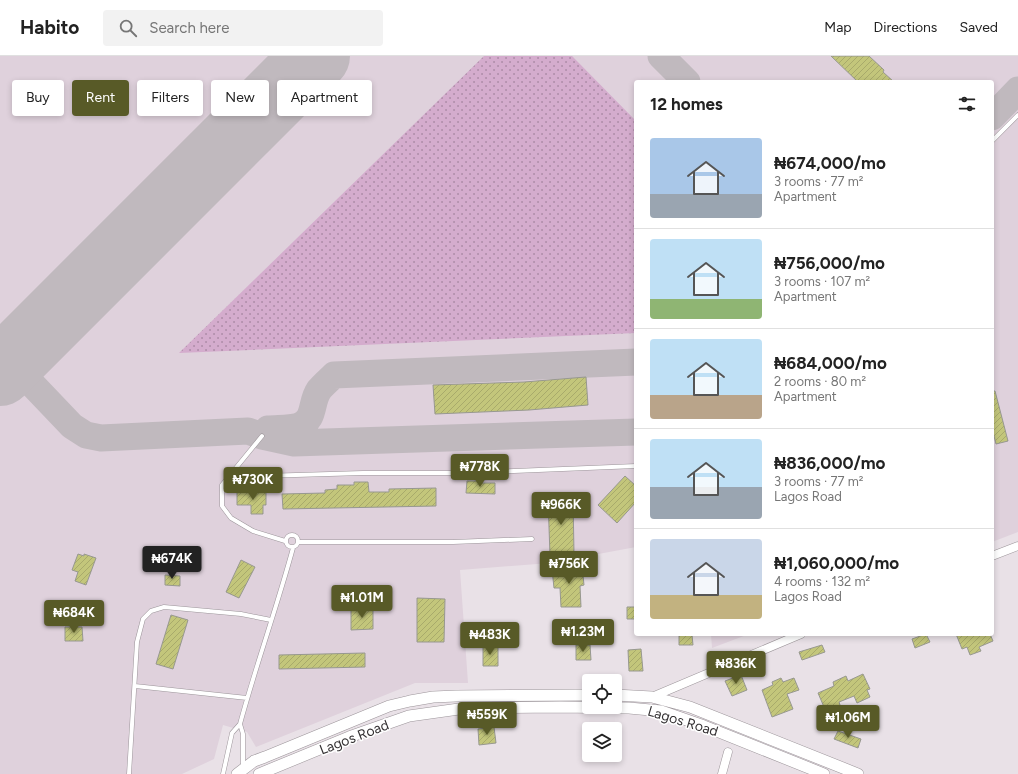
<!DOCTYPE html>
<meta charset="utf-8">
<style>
:root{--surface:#fff;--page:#f2f2f2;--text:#222;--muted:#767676;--line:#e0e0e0;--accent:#585a27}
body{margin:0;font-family:Figtree,sans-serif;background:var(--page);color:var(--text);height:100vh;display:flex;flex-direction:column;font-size:15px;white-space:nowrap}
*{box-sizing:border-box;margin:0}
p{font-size:13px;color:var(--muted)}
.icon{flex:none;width:22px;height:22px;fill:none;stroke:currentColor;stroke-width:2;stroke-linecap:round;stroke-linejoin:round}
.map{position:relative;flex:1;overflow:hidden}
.sheet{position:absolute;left:634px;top:24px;width:360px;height:556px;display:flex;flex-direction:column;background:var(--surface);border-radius:4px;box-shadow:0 2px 6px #0003}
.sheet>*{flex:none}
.guide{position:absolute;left:12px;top:24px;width:380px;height:36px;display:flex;gap:8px}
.fabs{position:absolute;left:582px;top:618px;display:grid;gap:8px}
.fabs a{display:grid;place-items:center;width:40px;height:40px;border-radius:4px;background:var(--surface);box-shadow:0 2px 6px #0003;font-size:20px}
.price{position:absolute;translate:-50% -34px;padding:0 9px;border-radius:4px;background:var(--accent);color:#fff;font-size:13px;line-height:26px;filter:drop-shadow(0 1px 2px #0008)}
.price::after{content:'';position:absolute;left:50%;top:24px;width:12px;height:9px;margin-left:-6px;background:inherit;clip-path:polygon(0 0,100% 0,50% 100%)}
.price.selected{background:#222;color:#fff}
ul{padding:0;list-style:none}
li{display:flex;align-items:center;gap:12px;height:100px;padding:0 16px}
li+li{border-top:1px solid var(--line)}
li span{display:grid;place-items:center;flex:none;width:112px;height:80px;border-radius:4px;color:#555}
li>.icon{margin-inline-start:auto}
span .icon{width:48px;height:48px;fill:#fffc;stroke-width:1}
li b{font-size:17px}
h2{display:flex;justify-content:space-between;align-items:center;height:48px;padding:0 16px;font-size:17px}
.chip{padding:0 14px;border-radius:4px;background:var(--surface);box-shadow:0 2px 6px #0003;font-size:14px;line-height:36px}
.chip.selected{background:var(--accent);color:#fff}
header{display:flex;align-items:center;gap:24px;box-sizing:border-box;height:56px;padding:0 20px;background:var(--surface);border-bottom:1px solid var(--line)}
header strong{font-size:19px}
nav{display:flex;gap:22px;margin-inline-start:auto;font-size:14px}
.search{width:280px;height:36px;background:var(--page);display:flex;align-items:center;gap:10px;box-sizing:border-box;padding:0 14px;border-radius:4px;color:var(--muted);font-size:15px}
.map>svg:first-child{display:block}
.built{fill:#dfd1dc}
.grass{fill:url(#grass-dots)}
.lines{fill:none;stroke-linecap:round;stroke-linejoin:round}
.taxiway{stroke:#c0b9be;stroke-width:27}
.runway{stroke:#c0b9be;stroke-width:68}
.building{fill:url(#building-hatch);stroke:#979890}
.service-casing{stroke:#9c959a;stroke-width:5}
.minor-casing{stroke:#9c959a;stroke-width:9}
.secondary-casing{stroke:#9c959a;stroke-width:12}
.service{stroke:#fff;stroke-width:4}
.minor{stroke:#fff;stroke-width:8}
.secondary{stroke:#fff;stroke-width:11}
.labels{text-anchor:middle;stroke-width:3;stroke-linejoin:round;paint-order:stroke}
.street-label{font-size:14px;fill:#333032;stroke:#fff}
</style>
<header>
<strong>Habito</strong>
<div class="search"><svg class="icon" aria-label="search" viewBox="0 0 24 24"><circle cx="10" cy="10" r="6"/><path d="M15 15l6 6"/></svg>Search here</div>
<nav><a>Map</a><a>Directions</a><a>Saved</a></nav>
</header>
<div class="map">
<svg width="1018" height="718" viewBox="0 0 1018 718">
<defs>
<pattern id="grass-dots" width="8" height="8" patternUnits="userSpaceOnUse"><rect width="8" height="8" fill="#d4accd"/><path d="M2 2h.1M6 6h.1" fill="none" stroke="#ad8ca7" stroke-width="1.8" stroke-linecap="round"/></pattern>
<pattern id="building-hatch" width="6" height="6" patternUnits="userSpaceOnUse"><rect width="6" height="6" fill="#c3c67b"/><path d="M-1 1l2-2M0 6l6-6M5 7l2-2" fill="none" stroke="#a8aa6b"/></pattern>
</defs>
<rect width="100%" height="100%" fill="#e9e1e7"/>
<path class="built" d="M0 0H1018V476L992 486V26H636V491L550 507 460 514 468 627H415L256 691 247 676 223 669 214 703 182 718H0Z
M711 578H749L712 592Z"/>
<path class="grass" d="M484 0H572L636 65V277L179 297Z"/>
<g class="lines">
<path class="taxiway" d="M661 0 687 26
M992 61 1018 34
M10 305 72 370 86 379 101 382 248 375 262 380 294 387 636 376
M268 373C277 372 290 373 299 370 316 363 310 347 319 334 323 329 329 324 334 319L636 306"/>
<path class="runway" d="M0 316 316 0"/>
</g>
<path class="building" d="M831 0H869L884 14 883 16 894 26H858Z
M586 321 588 349 529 354 435 358 433 329 524 326Z
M992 335H995L1008 385 996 388 992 372Z
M625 420 636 430V446L617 467 598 449Z
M467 425H478V427H495V438L466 437Z
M354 426H368L369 436H389V433L436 432V450L283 453 282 438 325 437V434L337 433V429H354Z
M237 436H266V449H263V458H251V449H237Z
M573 442 574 498 550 499 548 443Z
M78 498 84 500V498L96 502 86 529 75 525 78 516 72 514Z
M241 504 255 511 239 542 226 536Z
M582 510 584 529 580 530 581 551H561L560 532H554L552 513Z
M165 519 180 520V530L165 529Z
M417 542 445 543 444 586H417Z
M627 551H636V563H627Z
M373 552V573L351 574V553Z
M171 559 188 564 173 613 156 608Z
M65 571H82L83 585H65Z
M926 578 930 586 915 592 912 583Z
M956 578H990L993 585 979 591 981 595 970 599 967 591 962 593Z
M679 579H692L693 589H679Z
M576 589H590L591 604H576Z
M822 589 825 596 802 604 799 596Z
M483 591H498V610H483Z
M641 593 643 615H629L628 594Z
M365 597V611L279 613V599Z
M863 618 870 633 867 634 870 641 857 647 854 640 839 646 841 652 827 658 818 637 834 630 833 626 846 620 848 625Z
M741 619 747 634 732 640 725 625Z
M781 622 783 626 794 622 799 634 787 638 793 653 772 661 762 634 773 629 772 626Z
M494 671 496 687 479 689 478 673Z
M838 675 861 683 858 692 834 683Z"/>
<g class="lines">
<g class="service-casing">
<path id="service" d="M992 85 1018 59
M262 380 222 429V450L231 462 253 475 285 485
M229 421 363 417H465L636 410
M286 485a6 6 0 1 1 12 0a6 6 0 1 1-12 0Z
M299 486H453L532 483
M135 630 247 642
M240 668 243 678V711
M129 718 137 586 143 563 151 555 164 551 241 558 271 564
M223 718 232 677 240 668C256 609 277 551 293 492"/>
</g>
<g class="minor-casing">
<path id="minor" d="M992 500 1018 490
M652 641 801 578
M722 718 728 696"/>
</g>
<g class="secondary-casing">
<path id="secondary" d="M615 639 652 641 690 651 858 718
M237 718 254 705 265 701 389 650 410 645 433 641 456 640 589 639
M259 718 349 681 409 660 466 652 560 651 629 652 661 655 704 670 824 718"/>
</g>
<use href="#service" class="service"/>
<use href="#minor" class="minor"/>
<use href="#secondary" class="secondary"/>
</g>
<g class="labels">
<g class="street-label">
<text transform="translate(683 665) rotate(17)" y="5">Lagos Road</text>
<text transform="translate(354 681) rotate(-21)" y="5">Lagos Road</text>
</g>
</g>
</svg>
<div class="fabs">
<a><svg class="icon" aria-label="locate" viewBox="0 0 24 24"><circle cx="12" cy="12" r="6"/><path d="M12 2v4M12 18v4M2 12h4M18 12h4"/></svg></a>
<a><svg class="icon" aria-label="layers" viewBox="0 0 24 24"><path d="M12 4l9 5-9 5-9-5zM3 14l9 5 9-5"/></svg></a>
</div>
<b class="price" style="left:480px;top:432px">₦778K</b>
<b class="price" style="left:253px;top:445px">₦730K</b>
<b class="price" style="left:561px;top:470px">₦966K</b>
<b class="price selected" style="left:172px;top:524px">₦674K</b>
<b class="price" style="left:569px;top:529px">₦756K</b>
<b class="price" style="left:362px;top:563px">₦1.01M</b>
<b class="price" style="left:74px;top:578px">₦684K</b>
<b class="price" style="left:583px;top:597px">₦1.23M</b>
<b class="price" style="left:490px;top:600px">₦483K</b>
<b class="price" style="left:736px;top:629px">₦836K</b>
<b class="price" style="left:487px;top:680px">₦559K</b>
<b class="price" style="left:848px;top:683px">₦1.06M</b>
<div class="guide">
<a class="chip">Buy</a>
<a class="chip selected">Rent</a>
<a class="chip">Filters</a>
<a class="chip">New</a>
<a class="chip">Apartment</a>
</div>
<section class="sheet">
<h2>12 homes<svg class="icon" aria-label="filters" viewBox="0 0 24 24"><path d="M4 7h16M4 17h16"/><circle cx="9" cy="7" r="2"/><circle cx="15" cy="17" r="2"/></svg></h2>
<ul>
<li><span style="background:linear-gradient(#a9c7e8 70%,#9aa5b1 0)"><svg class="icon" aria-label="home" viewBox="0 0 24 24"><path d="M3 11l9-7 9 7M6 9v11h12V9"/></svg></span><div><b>₦674,000/mo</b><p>3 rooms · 77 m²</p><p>Apartment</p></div></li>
<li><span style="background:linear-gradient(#bfe0f5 75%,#8fb573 0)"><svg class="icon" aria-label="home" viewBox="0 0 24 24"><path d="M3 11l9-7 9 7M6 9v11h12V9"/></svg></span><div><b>₦756,000/mo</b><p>3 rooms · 107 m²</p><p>Apartment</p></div></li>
<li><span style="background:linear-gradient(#bfe0f5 70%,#b9a48a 0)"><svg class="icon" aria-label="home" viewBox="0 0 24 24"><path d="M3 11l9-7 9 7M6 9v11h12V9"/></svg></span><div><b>₦684,000/mo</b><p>2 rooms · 80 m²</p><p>Apartment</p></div></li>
<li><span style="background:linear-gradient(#bfe0f5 60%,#9aa5b1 0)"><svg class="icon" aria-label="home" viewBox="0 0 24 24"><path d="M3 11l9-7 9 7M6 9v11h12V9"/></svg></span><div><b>₦836,000/mo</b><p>3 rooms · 77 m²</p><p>Lagos Road</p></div></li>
<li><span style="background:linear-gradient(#c9d6e8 70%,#c2b280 0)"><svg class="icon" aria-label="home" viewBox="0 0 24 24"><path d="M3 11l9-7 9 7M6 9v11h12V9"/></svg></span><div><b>₦1,060,000/mo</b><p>4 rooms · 132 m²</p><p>Lagos Road</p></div></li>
</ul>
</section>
</div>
